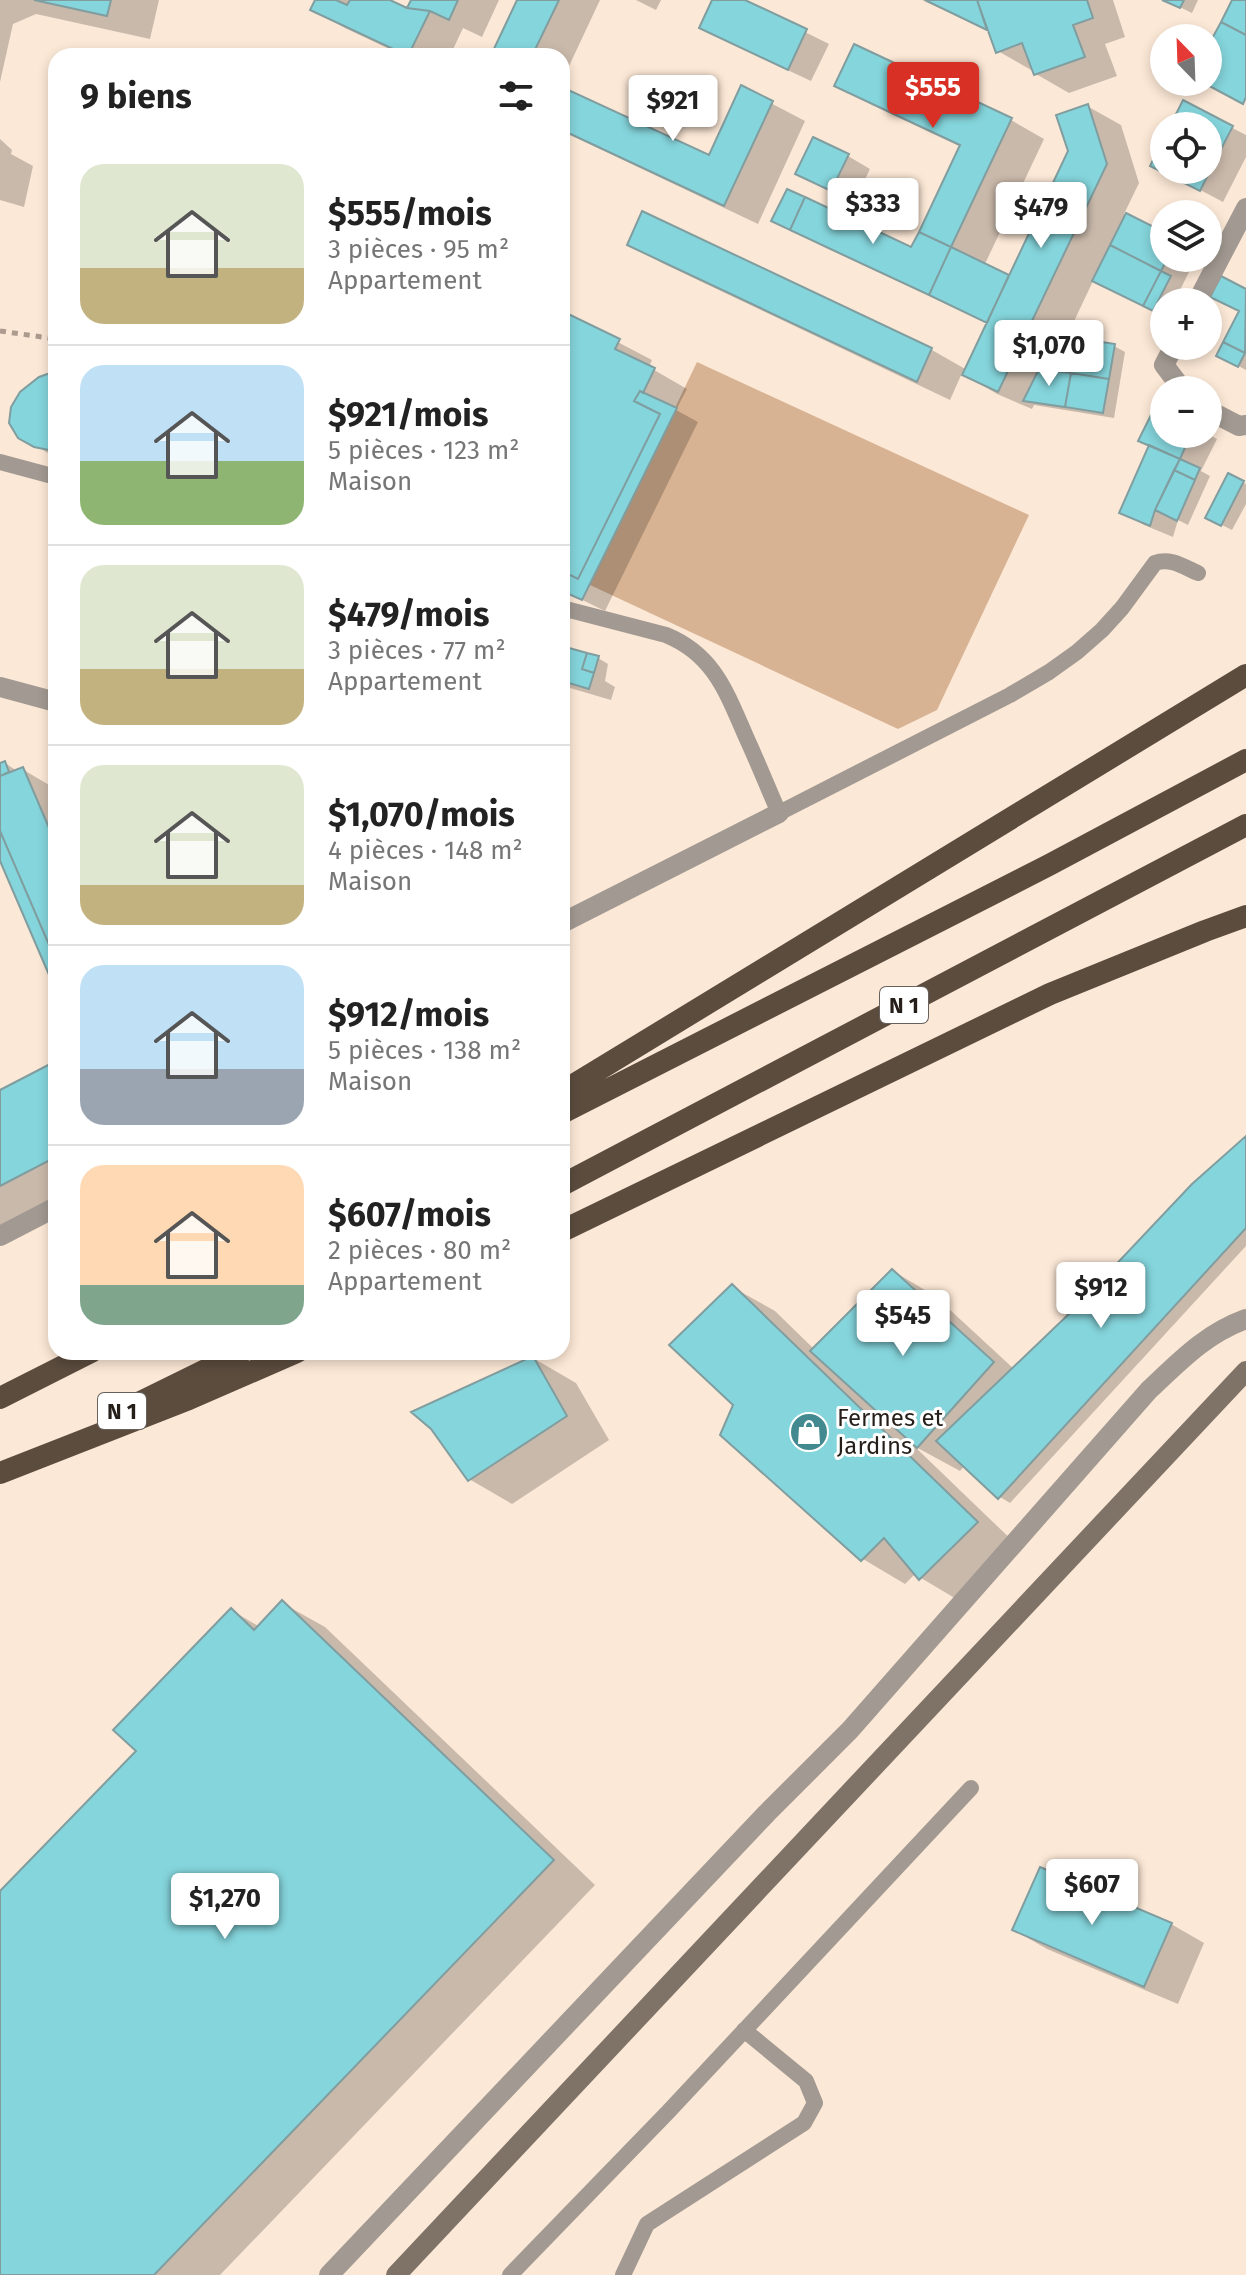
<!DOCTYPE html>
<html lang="fr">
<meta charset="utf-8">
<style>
:root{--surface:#fff;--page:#f6f6f6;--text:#222;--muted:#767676;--line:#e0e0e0;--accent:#d93025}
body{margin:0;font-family:"Fira Sans",sans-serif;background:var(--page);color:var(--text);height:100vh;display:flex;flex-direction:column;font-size:30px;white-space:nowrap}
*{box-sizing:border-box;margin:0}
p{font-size:26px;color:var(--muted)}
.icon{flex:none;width:44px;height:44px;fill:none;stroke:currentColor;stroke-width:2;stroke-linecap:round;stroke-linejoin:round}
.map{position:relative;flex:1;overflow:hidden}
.sheet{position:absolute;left:48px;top:48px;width:522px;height:1312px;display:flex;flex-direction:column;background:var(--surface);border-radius:24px;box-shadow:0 4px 12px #0003}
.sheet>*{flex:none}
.needle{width:52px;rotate:337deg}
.fabs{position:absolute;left:1150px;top:24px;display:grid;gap:16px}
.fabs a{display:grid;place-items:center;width:72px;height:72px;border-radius:50%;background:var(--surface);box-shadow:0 4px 12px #0003;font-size:40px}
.price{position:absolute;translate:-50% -68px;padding:0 18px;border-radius:8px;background:#fff;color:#222;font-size:26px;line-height:52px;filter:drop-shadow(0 2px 4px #0008)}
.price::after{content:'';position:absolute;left:50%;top:48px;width:24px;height:18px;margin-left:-12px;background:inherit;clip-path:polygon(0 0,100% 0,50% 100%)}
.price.current{background:var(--accent);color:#fff}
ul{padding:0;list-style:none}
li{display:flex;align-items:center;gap:24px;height:200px;padding:0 32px}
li+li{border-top:2px solid var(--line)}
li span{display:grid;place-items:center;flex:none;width:224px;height:160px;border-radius:24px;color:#555}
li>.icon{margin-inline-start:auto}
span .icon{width:96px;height:96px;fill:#fffc;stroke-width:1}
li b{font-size:34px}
h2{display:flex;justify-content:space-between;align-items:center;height:96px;padding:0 32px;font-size:34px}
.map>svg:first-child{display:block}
.green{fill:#d8b393}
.shadow{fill:#0003}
.building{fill:#85d5dc;stroke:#809d9f;stroke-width:2}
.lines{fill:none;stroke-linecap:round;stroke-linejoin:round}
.path{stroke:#ab9b8e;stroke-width:5;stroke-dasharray:6 6;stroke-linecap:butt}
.service{stroke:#a29a92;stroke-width:16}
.minor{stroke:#a29a92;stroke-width:20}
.secondary{stroke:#7f7368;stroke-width:20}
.trunk{stroke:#5b4c3e;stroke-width:22}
.labels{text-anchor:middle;stroke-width:6;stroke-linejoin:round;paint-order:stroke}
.shield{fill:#fff;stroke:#67625e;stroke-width:2}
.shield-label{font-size:22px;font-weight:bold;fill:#261f19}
.poi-label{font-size:24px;fill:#261f19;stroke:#fff;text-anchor:start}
</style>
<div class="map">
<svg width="1246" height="2275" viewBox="0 0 1246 2275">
<rect width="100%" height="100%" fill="#fce8d6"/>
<path class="green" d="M697 362 1029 515 937 710 898 729 590 585Z"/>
<path class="shadow" d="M0 0H159L150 39 36 14 13 24 0 82Z
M317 0H392L390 2 408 11 414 0H499L482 37 463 28 450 56H404L345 28 312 9Z
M520 0H600L562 81V56H493Z
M636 0H661L656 10Z
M715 0H741L829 44 811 81 724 40 702 27Z
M922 0H1113L1125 37 1105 44 1117 76 1069 93 1036 74 1034 69 1031 70 998 51 990 31Z
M1165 0H1198L1192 13Z
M837 85 1011 120 1044 139 984 266 1010 278 1070 151 1087 106 1121 125 1139 183 1124 214 1164 234V258H1196L1174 302H1164V316L1094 279 1050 372 1073 375 1114 346 1125 352 1114 418 1034 405 1032 409 997 394 962 373 950 400 662 263 629 244 643 214 932 350 967 370 989 324 826 248 803 236 912 250 961 147 870 104Z
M742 88 805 121 758 224 562 131V89L710 158Z
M1184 103 1246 135V157L1223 202 1153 165 1164 143V170H1208V126H1173Z
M0 139 12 150 11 154 33 166 24 207 0 200Z
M848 156 870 169 854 202 797 174Z
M1222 278 1246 291V370L1229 361 1241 312Z
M562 313 652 360 649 367 687 389 676 410 698 422 605 611 562 590Z
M56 373V458L20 436Z
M1164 409V434H1208L1217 439 1201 471 1210 476 1188 525 1178 520 1173 537 1144 525 1121 512Z
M1229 476 1246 484V508V504L1232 530 1208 518Z
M562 648 598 658 608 664 605 681 615 687 611 700 570 688 562 715Z
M5 763 17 771 22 769 56 789V986L0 856V765Z
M56 1063V1203L0 1232V1093Z
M1246 1139V1246L1010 1503 1000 1497 965 1465 960 1471 914 1446 1020 1548 963 1603 921 1578 916 1573 905 1584 863 1559 736 1405 732 1287 775 1311 814 1349 893 1271 935 1296 1014 1369Z
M533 1358 576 1383 609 1440 512 1504 469 1479Z
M282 1603 325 1627 595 1885 220 2275H0V1895L139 1750 231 1610 260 1627Z
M1171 1924 1204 1943 1178 2004 1047 1949 1014 1930Z"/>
<path class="building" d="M34 0H111L107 16Z
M315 0H336L347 5 350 0H390L407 8 430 11 408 56 310 10Z
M411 0H458L449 20 430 11 407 8Z
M517 0H559L532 56H499L492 53Z
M712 0H745L807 29 788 70 699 28Z
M925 0H977L987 30Z
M977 0H1087L1093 18 1073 25 1085 57 1034 75 1022 43 996 53Z
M1162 0H1184L1180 8Z
M1232 0H1246V35L1221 22Z
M1221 22 1246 35V97L1243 104 1202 82H1208V46Z
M854 44 1012 118 951 247 919 232 960 145 834 86Z
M741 85 773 101 724 206 562 130V87L709 155Z
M1183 100 1233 126 1216 159 1208 155V126H1170Z
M1088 104 1107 164 998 392 962 375 1068 151 1056 115Z
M813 137 849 154 831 191 795 174Z
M1164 138V170H1208V155L1216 159 1200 191 1150 166Z
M787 189 805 197 790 230 771 221Z
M805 197 911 247 919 232 951 247 929 295 790 230Z
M642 211 932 348 917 382 627 245Z
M1126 213 1164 232V258H1168L1161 271 1110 245Z
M1110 245 1161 271 1143 306 1092 281Z
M951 247 1009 275 987 323 929 295Z
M1161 271 1171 276 1153 311 1143 306Z
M1221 276 1246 289 1245 353 1223 342 1239 311 1210 297Z
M562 311 620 339 615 349 655 368 643 393 640 391 634 401 660 414 578 579 562 571Z
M1077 338 1115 344 1109 379 1071 373Z
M1223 342 1245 353 1238 367 1216 356Z
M1039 369 1071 373 1065 407 1023 401Z
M56 371V451H54L34 447 23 441 18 438 9 423 11 407 20 392 39 377Z
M1071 373 1109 379 1103 413 1065 407Z
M640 391 677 408 582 600 562 591V571L578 579 660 414 634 401Z
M1157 403 1164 407V434H1191L1180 459 1138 441Z
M1149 445 1180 459 1155 510 1150 526 1119 513Z
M1180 459 1200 468 1195 480 1174 470Z
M1174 470 1195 480 1177 521 1155 510Z
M1228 473 1244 481 1221 526 1205 518Z
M562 646 587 653 582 669 594 673 589 689 562 681Z
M587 653 599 656 594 673 582 669Z
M5 761 9 772 0 776V763Z
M23 767 56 844V961L0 831V776Z
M0 831 56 961V991L0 861Z
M56 1061V1157L0 1186V1090Z
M1246 1136V1228L998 1499 936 1441 1072 1311 1192 1184Z
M892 1269 994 1362 917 1448 810 1351Z
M732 1284 978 1522 919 1580 884 1538 861 1561 720 1435 733 1405 669 1345Z
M533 1356 567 1416 468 1481 431 1429 411 1412Z
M282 1600 554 1860 154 2275H0V1891L136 1751 113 1730 231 1608 254 1630Z
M1040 1867 1172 1923 1144 1987 1012 1930Z"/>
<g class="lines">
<path class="path" d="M0 331 56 339"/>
<path class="service" d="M0 462 56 477
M562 608 666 635C715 655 727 694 747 739 758 763 768 788 779 813L1010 695 1049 672 1077 652 1102 630 1122 608 1155 563C1170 557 1184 567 1198 573
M510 2275 668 2112 971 1788
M623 2275 647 2224 804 2123 815 2103 806 2081 744 2030"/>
<path class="minor" d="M1197 302 1246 208
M1174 346 1164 365 1183 390
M1208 410 1239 426 1246 425
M0 687 56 702
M562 923 779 813
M0 1236 56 1207
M329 2275 767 1813 850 1730 1149 1390C1180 1361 1205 1334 1246 1319"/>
<path class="secondary" d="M396 2275 1246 1371"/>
<path class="trunk" d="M562 1092 1246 675
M562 1113 1049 865 1246 760
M562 1185 1246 825
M562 1231 1050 994 1205 931 1246 916
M0 1398 91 1352
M124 1410 242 1352
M0 1473 189 1399 297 1352"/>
</g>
<defs>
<g id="shop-disc" transform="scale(2)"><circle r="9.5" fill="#438a90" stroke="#fff"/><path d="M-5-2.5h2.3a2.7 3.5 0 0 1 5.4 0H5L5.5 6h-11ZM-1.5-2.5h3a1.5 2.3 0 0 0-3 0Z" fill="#fff"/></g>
</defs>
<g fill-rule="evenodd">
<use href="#shop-disc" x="809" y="1432"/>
</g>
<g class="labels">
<g class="shield">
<rect x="880" y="987" width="48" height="36" rx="6"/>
<rect x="98" y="1393" width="48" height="36" rx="6"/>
</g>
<g class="shield-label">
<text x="904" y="1013">N 1</text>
<text x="122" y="1419">N 1</text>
</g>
<g class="poi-label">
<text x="837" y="1426">Fermes et<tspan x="837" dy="28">Jardins</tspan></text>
</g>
</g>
</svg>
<div class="fabs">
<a><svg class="needle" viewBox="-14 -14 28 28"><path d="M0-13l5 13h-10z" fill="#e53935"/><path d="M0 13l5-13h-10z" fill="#767676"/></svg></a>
<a><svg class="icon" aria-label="locate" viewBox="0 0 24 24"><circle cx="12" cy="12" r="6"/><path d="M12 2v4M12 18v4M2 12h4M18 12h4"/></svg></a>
<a><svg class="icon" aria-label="layers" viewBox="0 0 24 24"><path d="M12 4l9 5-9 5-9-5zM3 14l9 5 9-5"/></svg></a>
<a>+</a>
<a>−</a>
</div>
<b class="price current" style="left:933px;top:130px">$555</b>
<b class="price" style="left:673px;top:143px">$921</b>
<b class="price" style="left:873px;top:246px">$333</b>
<b class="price" style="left:1041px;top:250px">$479</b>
<b class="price" style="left:1049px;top:388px">$1,070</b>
<b class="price" style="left:1101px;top:1330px">$912</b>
<b class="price" style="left:903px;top:1358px">$545</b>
<b class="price" style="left:1092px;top:1927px">$607</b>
<b class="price" style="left:225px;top:1941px">$1,270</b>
<section class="sheet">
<h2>9 biens<svg class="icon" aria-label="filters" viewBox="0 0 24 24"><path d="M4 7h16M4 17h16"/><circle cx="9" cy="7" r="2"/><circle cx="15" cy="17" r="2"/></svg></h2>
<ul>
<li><span style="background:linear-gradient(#dfe7d0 65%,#c2b280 0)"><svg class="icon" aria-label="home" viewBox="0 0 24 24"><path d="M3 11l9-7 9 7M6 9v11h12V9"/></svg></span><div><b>$555/mois</b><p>3 pièces · 95 m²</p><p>Appartement</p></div></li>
<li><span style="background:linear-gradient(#bfe0f5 60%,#8fb573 0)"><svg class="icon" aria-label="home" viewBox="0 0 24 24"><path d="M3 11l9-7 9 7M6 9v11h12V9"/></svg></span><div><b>$921/mois</b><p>5 pièces · 123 m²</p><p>Maison</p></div></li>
<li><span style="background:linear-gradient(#dfe7d0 65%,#c2b280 0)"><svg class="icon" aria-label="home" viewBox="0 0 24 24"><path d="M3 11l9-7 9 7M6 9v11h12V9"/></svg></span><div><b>$479/mois</b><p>3 pièces · 77 m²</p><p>Appartement</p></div></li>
<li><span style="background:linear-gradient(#dfe7d0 75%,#c2b280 0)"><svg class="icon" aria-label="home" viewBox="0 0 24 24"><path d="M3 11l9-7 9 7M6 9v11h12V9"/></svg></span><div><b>$1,070/mois</b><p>4 pièces · 148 m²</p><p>Maison</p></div></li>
<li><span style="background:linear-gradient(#bfe0f5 65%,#9aa5b1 0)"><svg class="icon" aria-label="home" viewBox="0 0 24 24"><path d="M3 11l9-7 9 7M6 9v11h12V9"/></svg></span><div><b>$912/mois</b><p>5 pièces · 138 m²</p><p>Maison</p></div></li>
<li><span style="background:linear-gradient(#ffd9b3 75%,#7fa58c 0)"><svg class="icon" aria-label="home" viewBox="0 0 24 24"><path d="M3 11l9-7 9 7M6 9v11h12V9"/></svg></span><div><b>$607/mois</b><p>2 pièces · 80 m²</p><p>Appartement</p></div></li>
</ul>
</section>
</div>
